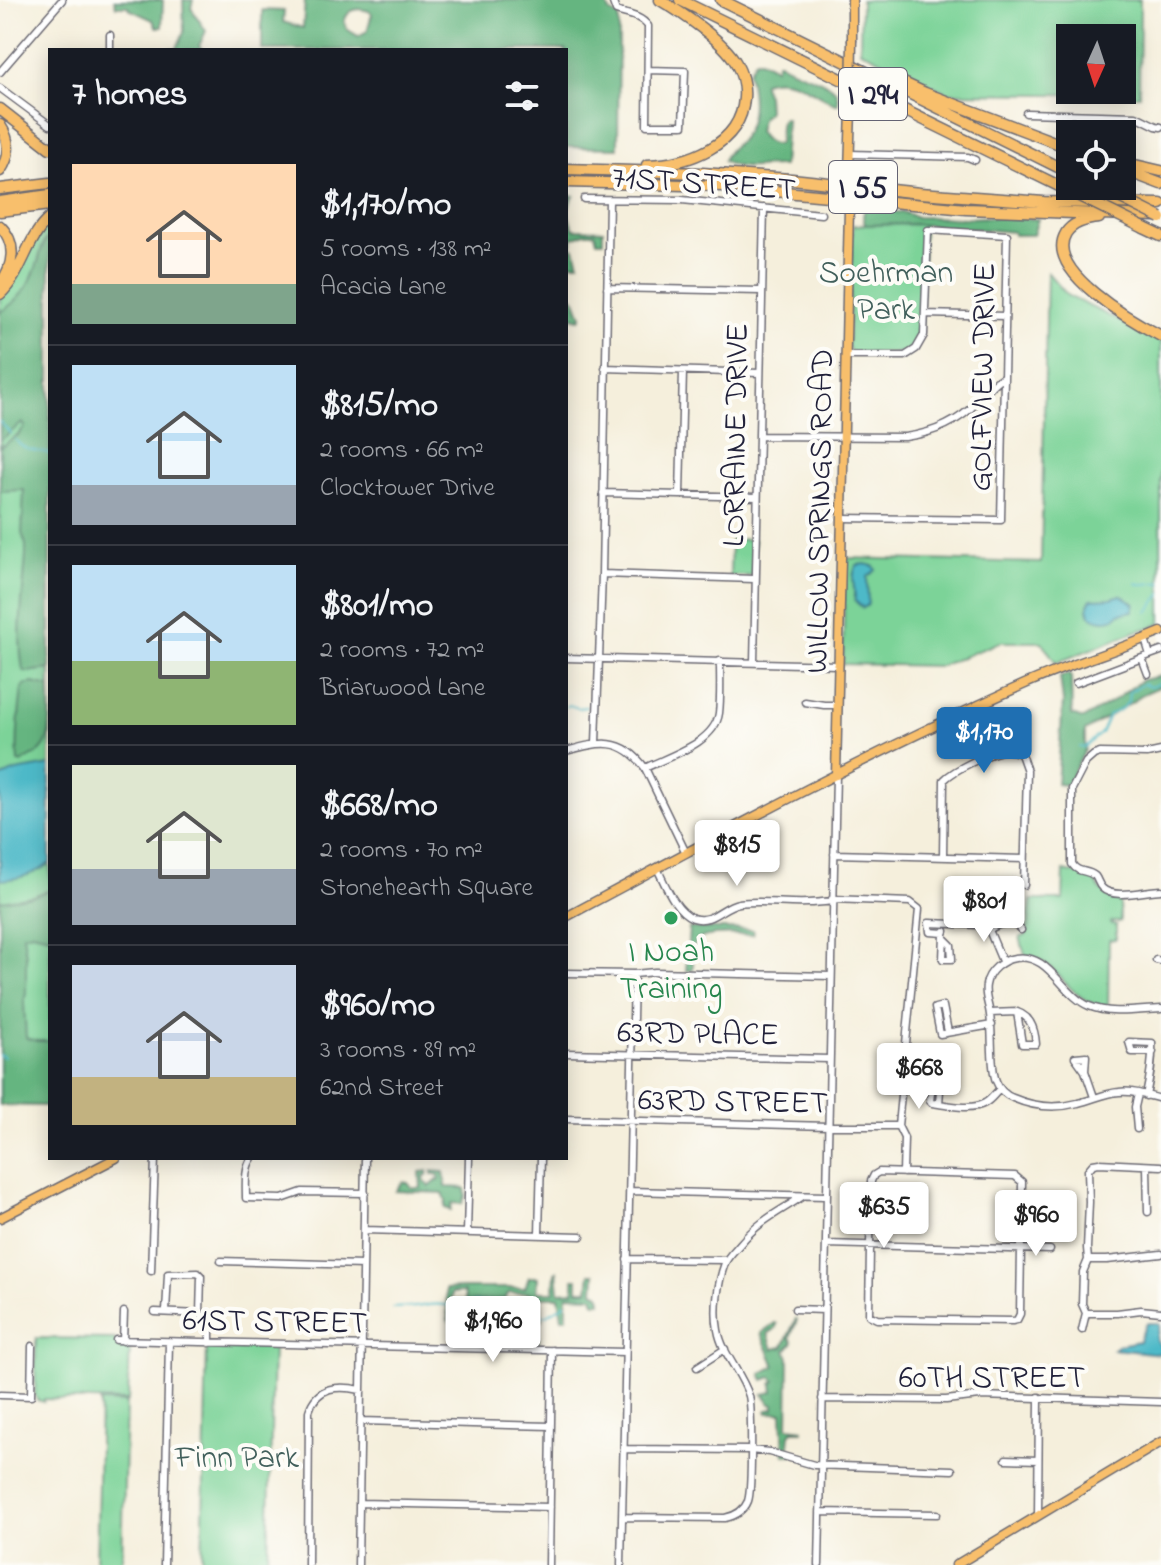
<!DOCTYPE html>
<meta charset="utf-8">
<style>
:root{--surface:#171b24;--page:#242831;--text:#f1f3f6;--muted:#9ea1a6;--line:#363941;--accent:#1f6fb2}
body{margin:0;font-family:"Indie Flower",sans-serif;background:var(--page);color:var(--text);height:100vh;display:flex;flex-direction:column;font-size:30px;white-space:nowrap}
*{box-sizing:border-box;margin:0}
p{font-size:26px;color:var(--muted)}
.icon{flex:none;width:44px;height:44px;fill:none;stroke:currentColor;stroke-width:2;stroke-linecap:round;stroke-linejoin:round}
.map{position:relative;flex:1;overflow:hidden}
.sheet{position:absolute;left:48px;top:48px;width:520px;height:1112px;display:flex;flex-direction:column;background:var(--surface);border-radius:0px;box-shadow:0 4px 20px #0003}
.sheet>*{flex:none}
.needle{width:52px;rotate:183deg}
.buttons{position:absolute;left:1056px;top:24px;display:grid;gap:16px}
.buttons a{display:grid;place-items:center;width:80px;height:80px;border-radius:0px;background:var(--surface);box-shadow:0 4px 20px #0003;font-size:40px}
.price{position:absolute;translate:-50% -68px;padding:0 18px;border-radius:8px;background:#fff;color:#222;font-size:26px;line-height:52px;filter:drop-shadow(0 2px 4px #0008)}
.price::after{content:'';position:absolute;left:50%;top:48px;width:24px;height:18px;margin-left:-12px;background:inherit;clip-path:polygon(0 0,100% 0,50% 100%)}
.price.current{background:var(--accent);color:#fff}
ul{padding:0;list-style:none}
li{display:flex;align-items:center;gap:24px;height:200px;padding:0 24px}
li+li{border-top:2px solid var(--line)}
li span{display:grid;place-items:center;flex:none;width:224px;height:160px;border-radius:0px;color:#555}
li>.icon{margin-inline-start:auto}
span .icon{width:96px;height:96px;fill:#fffc;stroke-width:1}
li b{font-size:34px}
h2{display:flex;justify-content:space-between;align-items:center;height:96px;padding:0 24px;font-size:34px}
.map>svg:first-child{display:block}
.green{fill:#7cd398;stroke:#4f7a6a;stroke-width:2;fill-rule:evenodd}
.forest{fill:#65b580;stroke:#446c5e;stroke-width:2;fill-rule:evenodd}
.water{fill:#4db9c8;stroke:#386e82;stroke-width:2}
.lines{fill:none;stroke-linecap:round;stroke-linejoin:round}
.stream{stroke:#4db9c8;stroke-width:2}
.minor-casing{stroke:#6c6a73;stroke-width:9}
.major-casing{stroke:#6c6a73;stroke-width:11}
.highway-casing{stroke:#6c6a73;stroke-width:13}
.minor{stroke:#fff;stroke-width:6}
.major{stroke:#f8bf6c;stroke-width:8}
.highway{stroke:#f8bf6c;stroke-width:10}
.major-bridge-casing{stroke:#6c6a73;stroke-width:11;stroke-linecap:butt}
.highway-bridge-casing{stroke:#6c6a73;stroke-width:13;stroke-linecap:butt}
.major-bridge{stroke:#f8bf6c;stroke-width:8}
.highway-bridge{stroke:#f8bf6c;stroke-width:10}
.leisure-dot{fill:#2e9e5b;stroke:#fdfcf7;stroke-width:3}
.labels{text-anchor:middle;stroke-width:8;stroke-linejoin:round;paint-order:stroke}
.shield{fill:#fdfcf7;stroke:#646373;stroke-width:2}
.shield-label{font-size:30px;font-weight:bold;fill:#22223b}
.street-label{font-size:32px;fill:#22223b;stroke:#fdfcf7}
.park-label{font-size:32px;fill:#42605c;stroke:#fdfcf7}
.leisure-label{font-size:32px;fill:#27864d;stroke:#fdfcf7}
</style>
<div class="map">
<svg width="1161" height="1565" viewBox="0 0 1161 1565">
<rect width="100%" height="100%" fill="#fdfcf7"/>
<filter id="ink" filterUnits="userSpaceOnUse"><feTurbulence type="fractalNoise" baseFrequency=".0125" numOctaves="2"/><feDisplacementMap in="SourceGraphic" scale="16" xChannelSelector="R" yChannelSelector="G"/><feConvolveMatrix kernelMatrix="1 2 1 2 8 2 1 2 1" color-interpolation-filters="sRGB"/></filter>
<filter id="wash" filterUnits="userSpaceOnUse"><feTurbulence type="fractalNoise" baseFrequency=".006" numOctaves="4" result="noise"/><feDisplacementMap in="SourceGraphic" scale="32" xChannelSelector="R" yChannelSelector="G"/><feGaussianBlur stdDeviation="1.8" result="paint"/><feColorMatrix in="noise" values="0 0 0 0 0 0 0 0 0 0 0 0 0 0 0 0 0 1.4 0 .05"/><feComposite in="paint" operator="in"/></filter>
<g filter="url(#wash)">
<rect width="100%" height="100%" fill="#f5efdc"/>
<path class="green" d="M861 0H1140L1139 95 948 93 860 50ZM1070 38H1122V90H1070Z
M50 222V1106L0 1105V299L41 232Z
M914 224 924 225 921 334 914 346 904 353H852L848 347 853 225Z
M1047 272 1068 296 1161 341V624L1134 632 1056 663 1042 642H1000L940 666 843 664 845 558 1041 563Z
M731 539 754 540 753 575 752 576H730Z
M1064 871 1091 877 1101 890 1120 899V922H1110V924L1116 925V939L1109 940 1108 1007C1065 1002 1061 961 1025 955L1020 937 1025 936 1027 931 1031 900H1063Z
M36 1338 115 1339 116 1343 130 1344 128 1401 44 1399V1402L37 1400 35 1394Z
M207 1345 273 1347 268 1565H202Z
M100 1402 126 1403 122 1565H96Z"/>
<path class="forest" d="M114 0H163L162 27H156L153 20 131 10 128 6H116Z
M183 0H193L191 8 206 31 199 46 203 50H155L177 48 184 32Z
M305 0H605L610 12 619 17 618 148 566 147V50H262V10L284 11 283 22 303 28ZM360 9 369 11 372 14 367 31 358 36 347 29 344 22C347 13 350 10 360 9Z
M755 60H760L775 68 777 62H779C791 72 830 81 836 91 838 95 837 100 838 104H835C813 93 789 72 763 82V85L767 95 768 112 761 119 758 131C762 138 769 146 778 144 782 136 777 125 783 118L786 119 783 166C764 165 740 172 723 161 726 152 732 148 739 141 756 123 753 94 748 72Z
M566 194 574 196C566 206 568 219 574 229L603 230V241H597L595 233H585L573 238 572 247 575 249 579 263H569V294L576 300 582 316 580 319 568 316 566 318Z
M865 208 905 213 917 217 969 218 984 217 1038 219 1033 235H1014L1013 232 914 224 865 225 863 216Z
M50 235V669L27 672 23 670C16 632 24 591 26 554V545L22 533 24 490 0 491V447L18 435 25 426 22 423 0 441V312C19 301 30 286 37 265 41 254 41 244 50 235Z
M1067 674 1071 676 1072 715 1083 719 1116 699 1142 680 1161 676V686L1141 695 1135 700 1085 731V750L1067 785 1057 784 1063 702 1060 677Z
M33 683 50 687C50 702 53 735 44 747 39 755 29 756 22 763L18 762C16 738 19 712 22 688L24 685Z
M50 890V936L32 932 23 934 26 956V993L24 1002 26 1038 37 1041H50V1106L0 1105V901L33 896Z
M689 928 753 930V935C740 935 701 931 695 943 692 950 693 963 693 970L686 971Z
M428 1171 427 1175 424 1176 425 1183 428 1184 429 1187 439 1179 438 1175 432 1174V1171L444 1172 446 1187 465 1188 466 1195 462 1204 452 1203 451 1210 445 1208 446 1201 443 1193 396 1191 403 1182 408 1183 412 1188H421L420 1172Z
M557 1271 559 1292 574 1291V1279H578V1290H588L590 1274H595L594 1291 600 1294 601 1302H595L593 1296 567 1295V1318H562L559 1297H540L543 1319 538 1321 539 1344 534 1343V1317L530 1311 535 1305 533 1296 528 1293H509L504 1299 466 1302 464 1292 452 1293 449 1321 448 1320 446 1289 464 1288H525L529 1277H538L537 1292H554L555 1273Z
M796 1319 797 1320 790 1338 793 1342 786 1350 789 1358 788 1427 803 1429V1431H793L790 1434 789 1445 791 1455 784 1454 782 1413H767V1410L774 1409V1405L771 1404 763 1394 773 1392 772 1384 775 1381 772 1377 764 1380 761 1374 775 1366 761 1333 775 1323 777 1324 775 1329 768 1334 773 1349 783 1347Z"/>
<path class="water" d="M865 564 874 566 876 570 867 577 868 603 867 606 863 608 855 601C855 589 850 576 857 565Z
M1121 595 1135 604 1133 611 1119 614C1114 621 1100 622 1092 616 1088 613 1088 609 1088 605L1091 599 1111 598Z
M50 765V863C35 875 19 879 0 880V778L16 771Z
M1148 1323H1156L1159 1325 1156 1340 1161 1347V1354L1113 1349 1119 1345 1139 1341 1146 1324Z"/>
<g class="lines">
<path class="stream" d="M0 422 11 434
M15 439C25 453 35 449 50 454
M1136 583C1145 587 1152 581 1161 583
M1148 612 1161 594
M566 707 569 705 578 708 586 707
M1080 747 1084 748 1101 733 1109 715 1121 709 1128 702 1129 692 1143 684 1150 687 1161 683
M0 1055 4 1057
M393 1308C400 1307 408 1308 415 1307 425 1306 433 1303 444 1305L514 1301 535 1316 547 1315 564 1305 565 1303"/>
</g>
</g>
<g filter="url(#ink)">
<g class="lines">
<g class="minor-casing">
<path id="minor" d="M612 0 616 11C627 15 640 15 648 26L647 125H683L685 71 648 70
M110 50V35
M0 72 62 0
M0 88 50 125
M1026 113 1136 116 1156 126 1161 127
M850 154 968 157 975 160
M584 199 682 200 821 214
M607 288 761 291
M925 314 1005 316
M605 368 759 373
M759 436 905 437C933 433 958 423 977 402 987 391 992 383 1004 376
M603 493 757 497
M680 495 683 371
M842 518 1001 520 1007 235 928 230 924 335 916 349 905 356H845
M602 574 754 579
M1145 639 1150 655 1161 651
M566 658 838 665
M1142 658 1148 674
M754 662 764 208
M1076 683 1150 655
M805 702 824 705H837
M596 743 602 574 609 200
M566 751C600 742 622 736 645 768L686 853
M1161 751 1147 754 1100 753 1094 755 1086 762 1072 789V864C1079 874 1086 869 1095 876 1098 880 1098 884 1102 888 1114 900 1146 890 1161 890
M645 768C669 756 715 743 719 713 721 696 720 678 720 661
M834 854 1024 859
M943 857 944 780C955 769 987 754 1002 751 1010 750 1015 751 1021 754L1027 771 1024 885
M657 868C665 884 675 911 693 918 712 924 722 906 739 903 762 900 785 904 808 903 816 903 824 902 832 901
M832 899 910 902 919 909 898 1126 904 1138 903 1173
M989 930 1002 961
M944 933 930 932 929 923 980 925 989 930C998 924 1012 919 1021 930
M944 938 951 945 952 959H943L944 934 945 931
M1156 960 1161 961
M566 973 634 974 655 972 831 976
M1161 1009C1137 1010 1111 1015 1089 1006 1061 994 1049 952 1015 958 1002 960 988 971 986 985 984 995 989 1005 990 1015 993 1033 990 1067 996 1081 999 1089 1005 1095 1013 1098 1034 1107 1056 1109 1078 1103 1092 1100 1105 1093 1119 1092 1133 1090 1148 1096 1161 1099
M990 1013 1017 1012 1022 1044H1036C1035 1030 1031 1016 1017 1012
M948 1032 943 1006 935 1008 940 1034 992 1025
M566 1053 829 1059
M1085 1071 1075 1057 1086 1056 1085 1071 1094 1097
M935 1075 941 1077 939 1104 932 1103 930 1101 933 1076Z
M1146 1096C1150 1077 1153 1061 1152 1043L1129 1042 1132 1052H1153
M939 1104C952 1106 973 1110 985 1103 991 1100 995 1093 1000 1089
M566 1119 828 1126H898
M1137 1129 1135 1107 1138 1094
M252 1158C244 1169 246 1185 246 1198L282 1199 302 1192 365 1193
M1147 1167 1148 1212
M879 1172 1015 1176 1022 1182 1020 1314 1017 1320 1013 1321 877 1319 869 1315 871 1181 874 1175Z
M630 1191 826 1196
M364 1230 581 1236
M467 1233 469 1158
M539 1234 541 1158
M826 1244 1050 1250
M627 1259 726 1260
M1088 1260H1107L1161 1254
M221 1261 363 1265
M151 1271 155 1158
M795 1309 824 1310
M155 1312 200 1314 210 1322V1343
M166 1312 168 1274 198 1273 201 1276 200 1314
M1086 1313 1082 1304 1083 1272 1088 1260 1087 1248 1089 1202 1088 1170 1093 1164 1099 1163 1161 1166
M1086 1313H1117L1141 1310 1161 1312
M1082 1330 1086 1313
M116 1340 625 1352
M123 1341 124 1312
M697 1367 725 1349
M0 1395 31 1396 32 1346
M822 1399 946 1400 980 1396 1161 1402
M361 1421 551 1426
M624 1449 750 1450 769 1452 814 1465 952 1470
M1006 1459 1038 1460
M359 1503 550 1507
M820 1512 937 1514
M1038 1516 1039 1397
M623 1517 725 1518C735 1516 744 1511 748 1501 752 1490 752 1408 749 1396 742 1373 722 1354 718 1330 714 1309 718 1282 725 1263 728 1256 735 1250 740 1244 761 1219 778 1213 803 1196
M164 1565 169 1342
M308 1565 309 1411C317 1386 338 1385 361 1390
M358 1565 365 1158
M549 1565 552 1350
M621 1565 634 974
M819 1565 836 775"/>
</g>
<g class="major-casing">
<path id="major" d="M852 40V0
M849 172 851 109
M836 775 849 209
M566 917C717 836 868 754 1025 684 1070 664 1116 651 1161 632
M0 1218 116 1158
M956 1565 1161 1442"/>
</g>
<g class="highway-casing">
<path id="highway" d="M680 0 1065 189
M721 0 1070 173
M897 80 925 93 1070 148
M0 109 50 148
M0 125C10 140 11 155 0 171
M1122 162 1161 171
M647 165C687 164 741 146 744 98 745 86 742 74 736 63 724 41 682 13 660 0
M566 169 702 173 792 179 920 193 1044 202 1161 204
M1122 169 1161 184
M566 182 722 186 966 209 1155 216
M0 189 50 183
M0 202 50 195
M0 211 50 205
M1099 218C1087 219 1073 222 1066 233 1043 271 1134 322 1161 336
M0 226C17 243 14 266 0 284
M1144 228 1161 236
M0 294C23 273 26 238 50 218"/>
</g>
<use href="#minor" class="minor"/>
<use href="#major" class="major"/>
<use href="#highway" class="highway"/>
<g class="major-bridge-casing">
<path id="major-bridge" d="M851 109 852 40
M849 209V172"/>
</g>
<g class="highway-bridge-casing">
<path id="highway-bridge" d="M1065 189 1144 228
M1105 190 1161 218"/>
</g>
<use href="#major-bridge" class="major-bridge"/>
<use href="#highway-bridge" class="highway-bridge"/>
</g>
</g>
<circle class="leisure-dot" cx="671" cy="918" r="8"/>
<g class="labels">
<g class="shield">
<rect x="839" y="68" width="68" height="52" rx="6"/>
<rect x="829" y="161" width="68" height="52" rx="6"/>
</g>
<g class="shield-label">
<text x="873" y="104">I 294</text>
<text x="863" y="197">I 55</text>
</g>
<g class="street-label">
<text transform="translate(704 182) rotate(4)" y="11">71ST STREET</text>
<text transform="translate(981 377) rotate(-89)" y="11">GOLFVIEW DRIVE</text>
<text transform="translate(734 435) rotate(-89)" y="11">LORRAINE DRIVE</text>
<text transform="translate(818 511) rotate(-89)" y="11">WILLOW SPRINGS ROAD</text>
<text transform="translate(698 1032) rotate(1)" y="11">63RD PLACE</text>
<text transform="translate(733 1100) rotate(1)" y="11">63RD STREET</text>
<text transform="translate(275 1320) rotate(1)" y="11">61ST STREET</text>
<text x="992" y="1387">60TH STREET</text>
</g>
<g class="park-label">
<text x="886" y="282">Soehrman<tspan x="886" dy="37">Park</tspan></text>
<text x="237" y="1467">Finn Park</text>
</g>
<g class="leisure-label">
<text x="671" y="961">I Noah<tspan x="671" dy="37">Training</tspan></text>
</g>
</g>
</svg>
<div class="buttons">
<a><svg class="needle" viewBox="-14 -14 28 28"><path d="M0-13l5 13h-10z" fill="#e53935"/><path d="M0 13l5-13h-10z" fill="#9ea1a6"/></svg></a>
<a><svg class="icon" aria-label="locate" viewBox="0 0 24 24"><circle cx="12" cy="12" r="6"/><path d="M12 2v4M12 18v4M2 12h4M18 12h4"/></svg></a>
</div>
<b class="price current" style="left:984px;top:775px">$1,170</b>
<b class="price" style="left:737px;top:888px">$815</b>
<b class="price" style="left:984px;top:944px">$801</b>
<b class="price" style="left:919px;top:1111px">$668</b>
<b class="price" style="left:884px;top:1250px">$635</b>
<b class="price" style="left:1036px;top:1258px">$960</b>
<b class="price" style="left:493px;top:1364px">$1,960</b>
<section class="sheet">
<h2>7 homes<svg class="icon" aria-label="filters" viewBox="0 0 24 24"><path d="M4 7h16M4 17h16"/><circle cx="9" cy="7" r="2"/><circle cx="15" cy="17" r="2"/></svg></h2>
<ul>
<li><span style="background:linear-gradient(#ffd9b3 75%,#7fa58c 0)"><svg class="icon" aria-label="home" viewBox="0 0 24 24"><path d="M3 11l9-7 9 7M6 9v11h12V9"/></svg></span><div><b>$1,170/mo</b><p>5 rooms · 138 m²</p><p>Acacia Lane</p></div></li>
<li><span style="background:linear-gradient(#bfe0f5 75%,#9aa5b1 0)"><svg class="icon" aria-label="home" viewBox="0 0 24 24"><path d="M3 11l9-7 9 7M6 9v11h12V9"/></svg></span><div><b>$815/mo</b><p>2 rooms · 66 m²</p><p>Clocktower Drive</p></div></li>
<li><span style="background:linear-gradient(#bfe0f5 60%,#8fb573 0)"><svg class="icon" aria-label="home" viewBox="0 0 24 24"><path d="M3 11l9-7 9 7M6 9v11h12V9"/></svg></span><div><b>$801/mo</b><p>2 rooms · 72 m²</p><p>Briarwood Lane</p></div></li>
<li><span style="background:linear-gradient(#dfe7d0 65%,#9aa5b1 0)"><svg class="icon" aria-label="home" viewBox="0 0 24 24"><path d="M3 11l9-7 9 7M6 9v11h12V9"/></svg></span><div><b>$668/mo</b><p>2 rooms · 70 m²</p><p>Stonehearth Square</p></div></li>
<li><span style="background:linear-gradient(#c9d6e8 70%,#c2b280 0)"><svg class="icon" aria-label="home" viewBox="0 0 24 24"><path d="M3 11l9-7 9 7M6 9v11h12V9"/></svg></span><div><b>$960/mo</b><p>3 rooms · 89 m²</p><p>62nd Street</p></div></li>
</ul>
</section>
</div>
